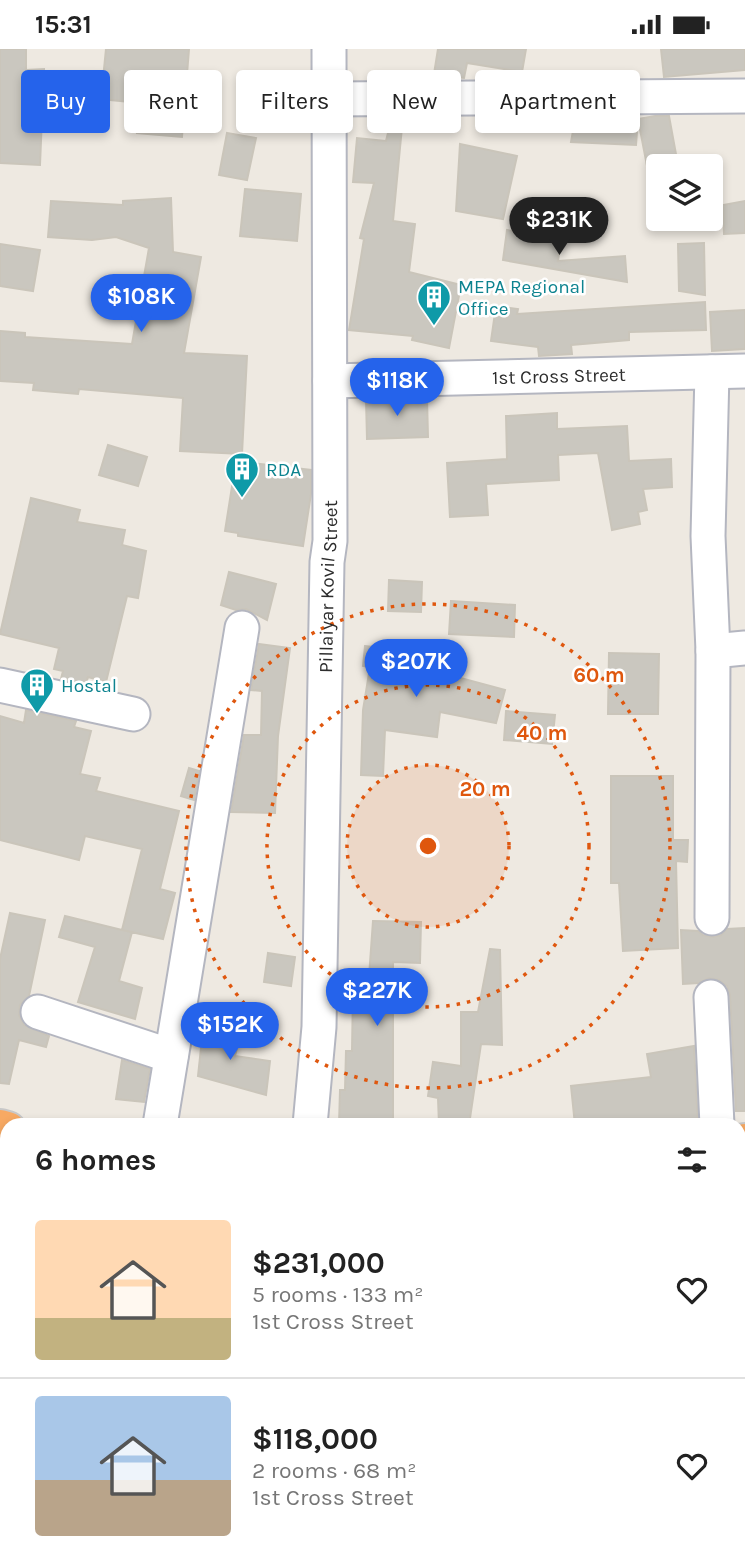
<!DOCTYPE html>
<meta charset="utf-8">
<style>
:root{--surface:#fff;--page:#f6f6f6;--text:#222;--muted:#767676;--line:#e0e0e0;--accent:#2563eb}
body{margin:0;font-family:Karla,sans-serif;background:var(--page);color:var(--text);height:100vh;display:flex;flex-direction:column;font-size:26px;white-space:nowrap}
*{box-sizing:border-box;margin:0}
p{font-size:23px;color:var(--muted)}
.icon{flex:none;width:38px;height:38px;fill:none;stroke:currentColor;stroke-width:2;stroke-linecap:round;stroke-linejoin:round}
.map{position:relative;flex:1;overflow:hidden}
.details{position:absolute;left:0px;top:1069px;width:746px;height:450px;display:flex;flex-direction:column;background:var(--surface);border-radius:21px 21px 0 0;box-shadow:0 4px 10px #0003}
.details>*{flex:none}
.guide{position:absolute;left:21px;top:21px;width:704px;height:63px;display:flex;gap:14px}
.buttons{position:absolute;left:646px;top:105px;display:grid;gap:14px}
.buttons a{display:grid;place-items:center;width:77px;height:77px;border-radius:7px;background:var(--surface);box-shadow:0 4px 10px #0003;font-size:35px}
.price{position:absolute;translate:-50% -60px;padding:0 16px;border-radius:24px;background:var(--accent);color:#fff;font-size:23px;line-height:46px;filter:drop-shadow(0 2px 4px #0008)}
.price::after{content:'';position:absolute;left:50%;top:42px;width:21px;height:16px;margin-left:-10px;background:inherit;clip-path:polygon(0 0,100% 0,50% 100%)}
.price.selected{background:#222;color:#fff}
ul{padding:0;list-style:none}
li{display:flex;align-items:center;gap:21px;height:175px;padding:0 35px}
li+li{border-top:2px solid var(--line)}
li span{display:grid;place-items:center;flex:none;width:196px;height:140px;border-radius:7px;color:#555}
li>.icon{margin-inline-start:auto}
span .icon{width:84px;height:84px;fill:#fffc;stroke-width:1}
li b{font-size:30px}
h2{display:flex;justify-content:space-between;align-items:center;height:84px;padding:0 35px;font-size:30px}
.tag{padding:0 24px;border-radius:7px;background:var(--surface);box-shadow:0 4px 10px #0003;font-size:24px;line-height:63px}
.tag.selected{background:var(--accent);color:#fff}
.status{display:flex;justify-content:space-between;align-items:center;height:49px;padding:0 35px;background:var(--surface);direction:ltr}
.status svg{height:19px;fill:currentColor}
.map>svg:first-child{display:block}
.building{fill:#cac7bf;stroke:#cac5ba;stroke-width:2}
.lines{fill:none;stroke-linecap:round;stroke-linejoin:round}
.minor-casing{stroke:#b4b6c0;stroke-width:37}
.major-casing{stroke:#c8c8c8;stroke-width:42}
.highway-casing{stroke:#c8c8c8;stroke-width:42}
.minor{stroke:#fff;stroke-width:33}
.major{stroke:#ebd269;stroke-width:38}
.highway{stroke:#f7a963;stroke-width:38}
.ring{fill:none;stroke:#df570e;stroke-width:3.5;stroke-dasharray:3.5 7}
.labels{text-anchor:middle;stroke-width:5;stroke-linejoin:round;paint-order:stroke}
.culture-label{font-size:19px;fill:#0d838f;stroke:#fff;text-anchor:start}
.street-label{font-size:19px;fill:#2d2d2d;stroke:#fff}
.centre{fill:#df570e;stroke:#fff;stroke-width:3.5}
.ring-label{font-size:21px;text-anchor:middle;font-weight:bold;fill:#df570e;stroke:#fff;stroke-width:5;stroke-linejoin:round;paint-order:stroke}
</style>
<div class="status"><b>15:31</b><svg viewBox="0 0 49 12"><path d="M0 12V9h3v3zM5 12V6h3v6zM10 12V3h3v9zM15 12V0h3v12zM26 1h20v11H26zM47 4h2v5h-2z"/></svg></div>
<div class="map">
<svg width="745" height="1518" viewBox="0 0 745 1518">
<rect width="100%" height="100%" fill="#eee9e1"/>
<path class="building" d="M0 0H26V21L44 20 40 116 0 114Z
M106 0H189L182 88 137 84 140 54 101 50Z
M438 0H526L522 23 467 14 464 29 434 25Z
M661 0H745V21L664 28Z
M655 67H669L678 116 658 117V120L648 122 638 70Z
M575 71 637 83 636 96 571 93Z
M390 76 402 78 393 172 415 175 409 223 461 236 449 299 412 291 413 287 349 281 364 190 360 189 374 134 353 133 357 89 386 92Z
M227 84 256 89 247 131 219 126Z
M460 95 517 107 503 170 456 162Z
M245 140 301 145 297 192 240 187Z
M171 149 173 203 201 208 184 304 247 307 242 405 180 402 183 349 79 340 78 345 33 341 34 334 0 332V282L25 284V288L132 295 149 199 116 188 92 191 48 188 51 152 123 156V152Z
M745 152V184L724 185 723 156Z
M507 181 561 191 558 212 625 207 627 233 503 211Z
M704 194 705 246 679 242 678 195Z
M0 195 40 201 33 242 0 237Z
M705 253 706 281 629 283V291L571 296 572 305 539 307 538 298 491 292 496 257 518 260 517 265Z
M745 261V300L712 302 710 263Z
M427 349 428 388 367 390 366 350Z
M557 364V380L627 377 629 412 671 410 672 438 643 440 647 461 638 463 640 475 612 481 598 404 558 406 559 431 486 435 488 466 450 468 447 414 507 410 506 367Z
M108 396 147 408 138 437 99 426Z
M236 412 311 421V445L303 497 238 487V484L225 482Z
M31 449 80 461 77 473 125 481 122 496 146 502 138 549 127 547 106 633 88 628 86 635 61 630 63 622 54 620 59 599 0 585Z
M229 523 276 535 267 571 246 560 236 561 221 556Z
M389 531 422 533 421 563 388 562Z
M451 552 515 556 514 588 449 585Z
M259 595 290 599 278 687 275 764 231 763 244 686H261L262 642 251 641Z
M365 597 455 608 453 627 505 641 496 674 440 663 437 688 385 681 383 727 361 726 363 661 370 618 363 617Z
M609 604 659 605 658 665H608Z
M26 661 76 672 74 678 91 682 80 725 100 729 96 742 179 762 160 840 175 844 163 890 122 881 132 883 119 932 142 939 135 970 78 953 95 898 59 888 65 867 122 881 142 800 85 787 79 811 0 791V667L24 674Z
M506 662 555 666 552 695 504 691Z
M189 719 199 722 194 751 181 747Z
M611 727H673V791H688L687 813 676 812 678 899 623 902 619 834H611Z
M10 864 45 871 29 947 20 956 19 966 24 976 49 987 46 998 19 991 9 1035 0 1034V910Z
M373 872 421 873 420 914 393 913V1076H339L340 1041H345L346 1002H352L353 942H368Z
M745 879V1062H736L730 946 727 937 719 931 709 929 699 934 683 935 681 881 698 882 703 886 713 888 721 886 727 880Z
M490 900 500 901 502 996 481 995 469 1076H439L438 1049 428 1047 433 1013 461 1017V963H478Z
M268 904 295 908 291 937 264 933Z
M204 971 229 977 223 1000 237 999 235 1007 270 1012 266 1046 198 1027Z
M694 997 698 1076H575L571 1037 651 1028 647 1005Z
M122 1011 150 1020 144 1053 116 1050Z"/>
<g class="lines">
<g class="minor-casing">
<g id="minor">
<path d="M330 50 745 47"/>
<path d="M712 323 708 487 713 602 712 869"/>
<path id="s1" d="M330 332 745 322"/>
<path d="M713 602 745 599"/>
<path d="M0 636 133 665"/>
<path d="M711 948 717 1076"/>
<path d="M38 963 171 1007"/>
<path d="M160 1076 242 579"/>
<path id="s2" d="M310 1076 319 978 327 513 330 492 329 0"/>
<path d="M0 1374H7"/>
<path d="M424 1512V1518"/>
<path d="M493 1512 500 1518"/>
<path d="M210 1518 211 1512"/>
<path d="M456 1518 460 1512"/>
</g>
</g>
<g class="major-casing">
<path id="major" d="M738 1302 745 1301"/>
</g>
<g class="highway-casing">
<path id="highway" d="M0 1080 7 1082
M738 1096 745 1094
M0 1113 7 1115
M738 1127 745 1125"/>
</g>
<use href="#minor" class="minor"/>
<use href="#major" class="major"/>
<use href="#highway" class="highway"/>
</g>
<circle cx="428" cy="797" r="81" fill="#df570e" fill-opacity=".12"/>
<g class="ring">
<circle cx="428" cy="797" r="81"/>
<circle cx="428" cy="797" r="161"/>
<circle cx="428" cy="797" r="242"/>
</g>
<defs>
<g id="building-pin" transform="scale(1.75)"><path d="M0 17L-7.5 6A9.5 9.5 0 1 1 7.5 6Z" fill="#0f9aa8" stroke="#fff"/><path d="M-4-6H4V6H1V3H-1V6H-4ZM-2.5-4.3h1.7v1.8h-1.7ZM.8-4.3h1.7v1.8H.8ZM-2.5-1h1.7V.8h-1.7ZM.8-1h1.7V.8H.8Z" fill="#fff"/></g>
</defs>
<g fill-rule="evenodd">
<use href="#building-pin" x="434" y="248"/>
<use href="#building-pin" x="242" y="420"/>
<use href="#building-pin" x="37" y="636"/>
</g>
<g class="labels">
<g class="culture-label">
<text x="458" y="244">MEPA Regional<tspan x="458" dy="22">Office</tspan></text>
<text x="266" y="427">RDA</text>
<text x="61" y="643">Hostal</text>
</g>
<g class="street-label">
<text dy="7" stroke="none"><textPath href="#s1" startOffset="229">1st Cross Street</textPath></text>
<text dy="7" stroke="none"><textPath href="#s2" startOffset="539">Pillaiyar Kovil Street</textPath></text>
</g>
</g>
<circle cx="428" cy="797" r="10" class="centre"/>
<g class="ring-label">
<text x="599" y="633">60 m</text>
<text x="542" y="691">40 m</text>
<text x="485" y="747">20 m</text>
</g>
</svg>
<div class="buttons">
<a><svg class="icon" aria-label="layers" viewBox="0 0 24 24"><path d="M12 4l9 5-9 5-9-5zM3 14l9 5 9-5"/></svg></a>
</div>
<b class="price selected" style="left:559px;top:208px">$231K</b>
<b class="price" style="left:141px;top:285px">$108K</b>
<b class="price" style="left:397px;top:369px">$118K</b>
<b class="price" style="left:416px;top:650px">$207K</b>
<b class="price" style="left:377px;top:979px">$227K</b>
<b class="price" style="left:230px;top:1013px">$152K</b>
<div class="guide">
<a class="tag selected">Buy</a>
<a class="tag">Rent</a>
<a class="tag">Filters</a>
<a class="tag">New</a>
<a class="tag">Apartment</a>
</div>
<section class="details">
<h2>6 homes<svg class="icon" aria-label="filters" viewBox="0 0 24 24"><path d="M4 7h16M4 17h16"/><circle cx="9" cy="7" r="2"/><circle cx="15" cy="17" r="2"/></svg></h2>
<ul>
<li><span style="background:linear-gradient(#ffd9b3 70%,#c2b280 0)"><svg class="icon" aria-label="home" viewBox="0 0 24 24"><path d="M3 11l9-7 9 7M6 9v11h12V9"/></svg></span><div><b>$231,000</b><p>5 rooms · 133 m²</p><p>1st Cross Street</p></div><svg class="icon" aria-label="heart" viewBox="0 0 24 24"><path d="M12 20l-8-8c-3-5 5-10 8-4 3-6 11-1 8 4z"/></svg></li>
<li><span style="background:linear-gradient(#a9c7e8 60%,#b9a48a 0)"><svg class="icon" aria-label="home" viewBox="0 0 24 24"><path d="M3 11l9-7 9 7M6 9v11h12V9"/></svg></span><div><b>$118,000</b><p>2 rooms · 68 m²</p><p>1st Cross Street</p></div><svg class="icon" aria-label="heart" viewBox="0 0 24 24"><path d="M12 20l-8-8c-3-5 5-10 8-4 3-6 11-1 8 4z"/></svg></li>
</ul>
</section>
</div>
